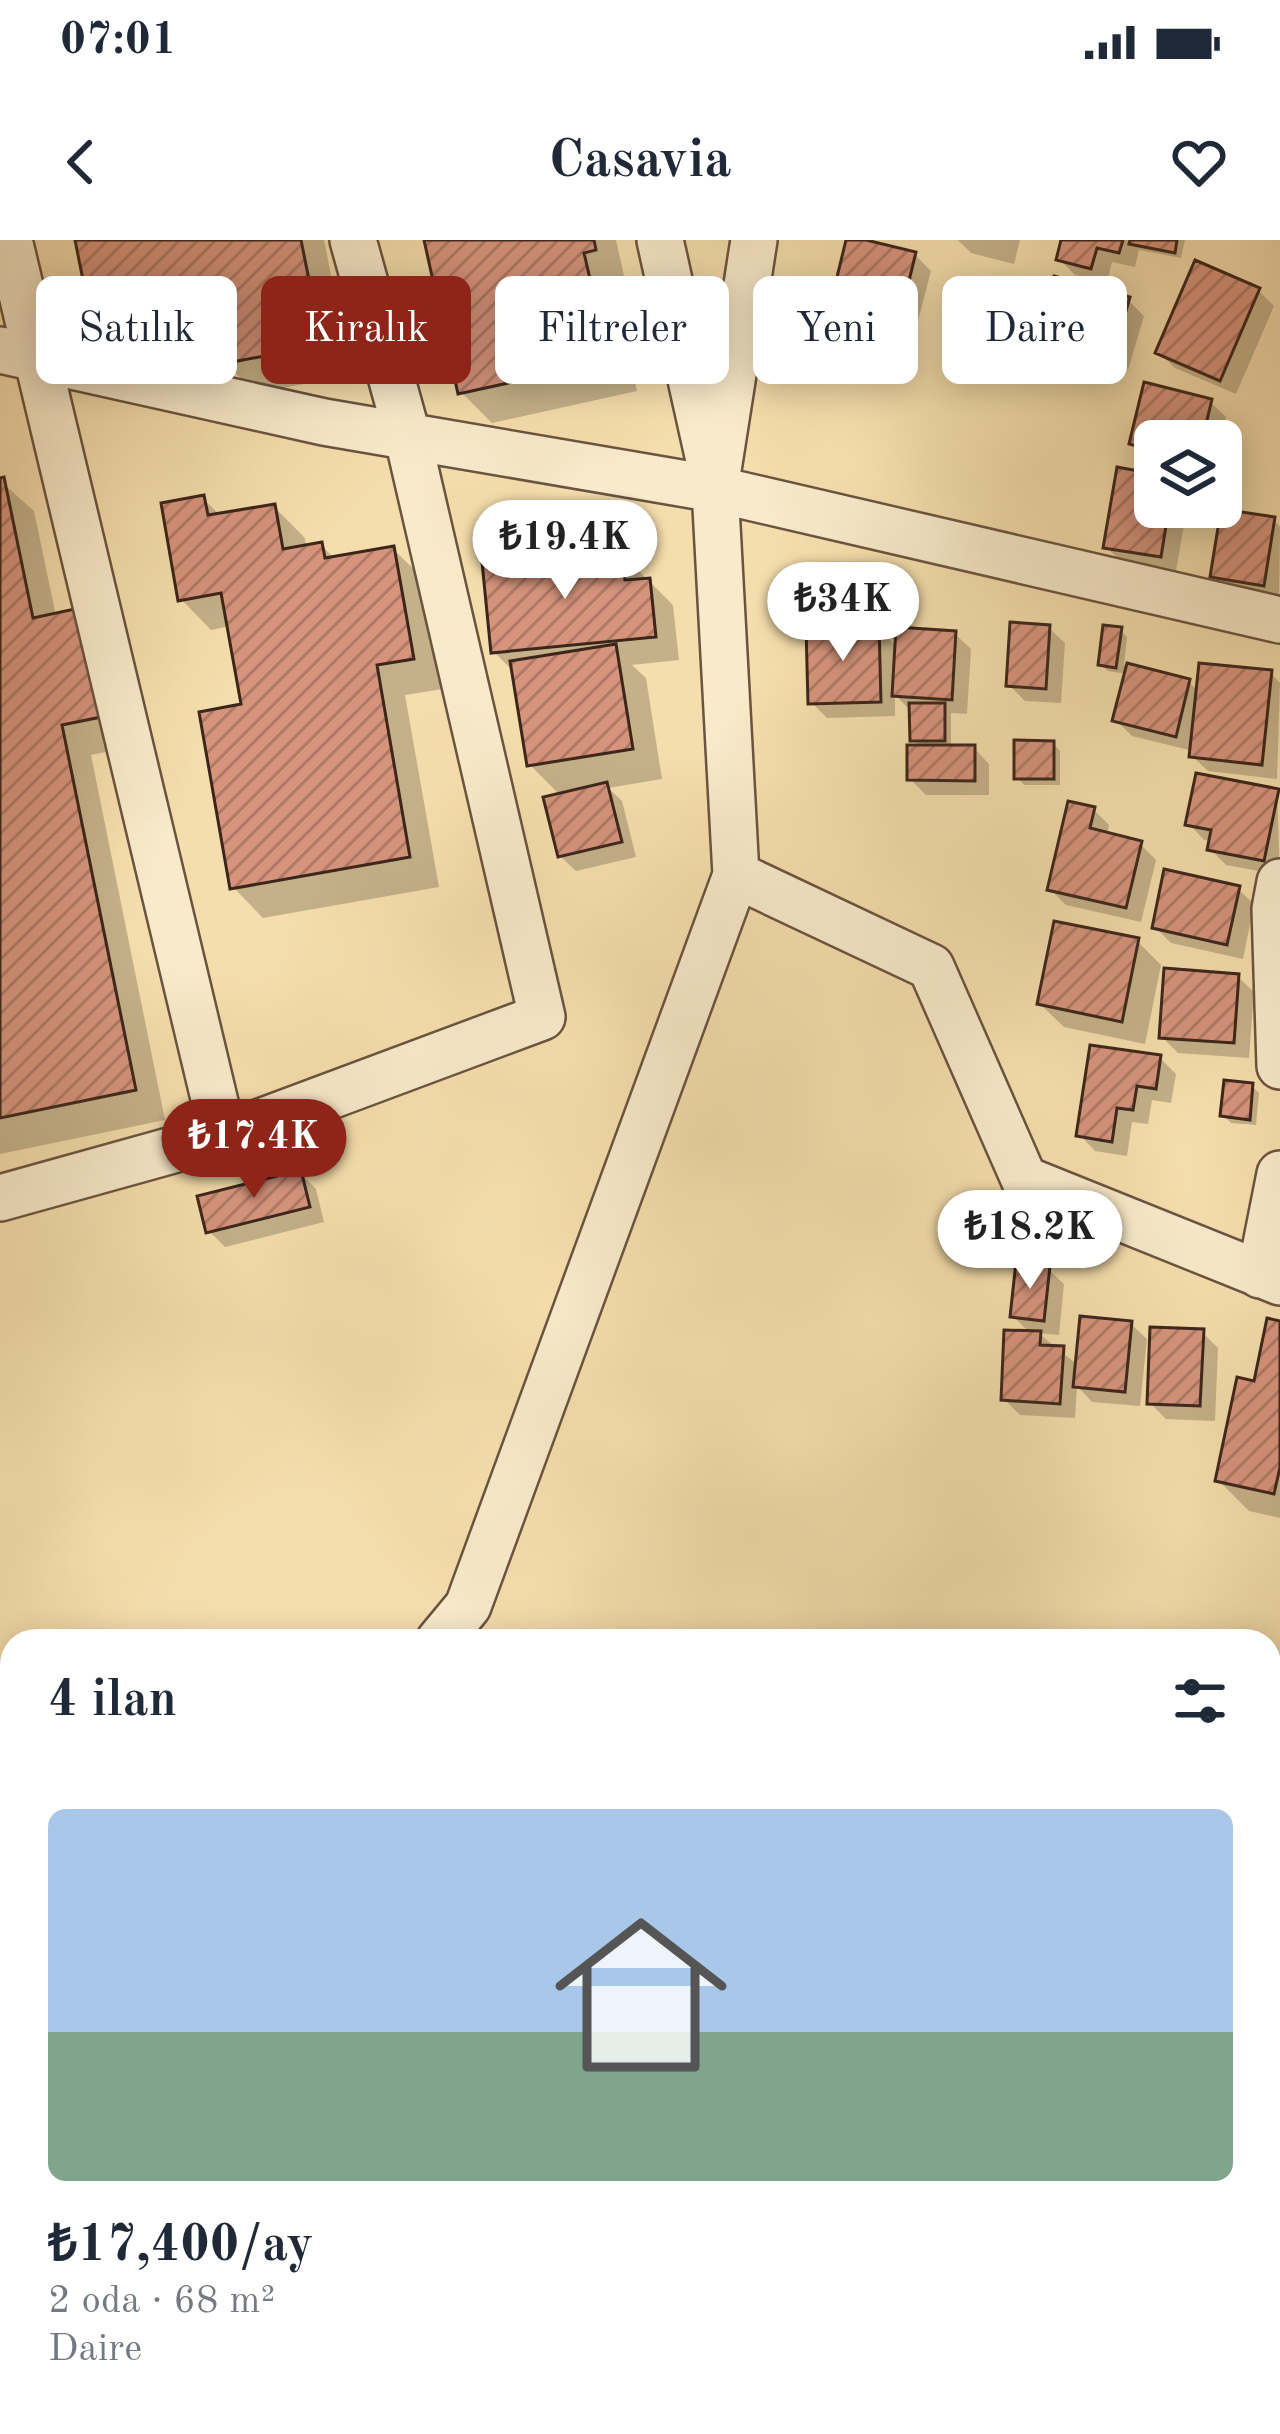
<!DOCTYPE html>
<html lang="tr">
<meta charset="utf-8">
<style>
:root{--surface:#fff;--page:#f2f2f3;--text:#1f2937;--muted:#747a83;--line:#e0e1e3;--accent:#8f2418}
body{margin:0;font-family:"Old Standard TT",serif;background:var(--page);color:var(--text);height:100vh;display:flex;flex-direction:column;font-size:45px;white-space:nowrap}
*{box-sizing:border-box;margin:0}
p{font-size:39px;color:var(--muted)}
.icon{flex:none;width:66px;height:66px;fill:none;stroke:currentColor;stroke-width:2;stroke-linecap:round;stroke-linejoin:round}
.map{position:relative;flex:1;overflow:hidden}
.sheet{position:absolute;left:0px;top:1389px;width:1281px;height:807px;display:flex;flex-direction:column;background:var(--surface);border-radius:36px 36px 0 0;box-shadow:0 6px 30px #0003}
.sheet>*{flex:none}
.guide{position:absolute;left:36px;top:36px;width:1209px;height:108px;display:flex;gap:24px}
.fabs{position:absolute;left:1134px;top:180px;display:grid;gap:24px}
.fabs a{display:grid;place-items:center;width:108px;height:108px;border-radius:18px;background:var(--surface);box-shadow:0 6px 30px #0003;font-size:60px}
.price{position:absolute;translate:-50% -102px;padding:0 27px;border-radius:42px;background:#fff;color:#222;font-size:39px;line-height:78px;filter:drop-shadow(0 3px 6px #0008)}
.price::after{content:'';position:absolute;left:50%;top:72px;width:36px;height:27px;margin-left:-18px;background:inherit;clip-path:polygon(0 0,100% 0,50% 100%)}
.price.active{background:var(--accent);color:#fff}
ul{padding:0;list-style:none}
li{display:grid;align-content:center;gap:24px;height:636px;padding:0 48px}
li+li{border-top:3px solid var(--line)}
li span{display:grid;place-items:center;height:372px;border-radius:18px;color:#555}
li>.icon{margin-inline-start:auto}
span .icon{width:216px;height:216px;fill:#fffc;stroke-width:1}
li b{font-size:51px}
h2{display:flex;justify-content:space-between;align-items:center;height:144px;padding:0 48px;font-size:51px}
.chip{padding:0 42px;border-radius:18px;background:var(--surface);box-shadow:0 6px 30px #0003;font-size:42px;line-height:108px}
.chip.active{background:var(--accent);color:#fff}
.status{display:flex;justify-content:space-between;align-items:center;height:84px;padding:0 60px;background:var(--surface);direction:ltr}
.status svg{height:33px;fill:currentColor}
header{display:flex;justify-content:space-between;align-items:center;height:156px;padding:0 48px;background:var(--surface);font-size:54px;font-weight:700}
.map>svg:first-child{display:block}
.shadow{fill:#0003}
.building{fill:url(#building-hatch);stroke:#3c261a;stroke-width:3}
.lines{fill:none;stroke-linecap:round;stroke-linejoin:round}
.minor-casing{stroke:#6a543f;stroke-width:50}
.major-casing{stroke:#3c261a;stroke-width:62}
.minor{stroke:#f8eaca;stroke-width:45}
.major{stroke:#f5dead;stroke-width:57}
</style>
<div class="status"><b>07:01</b><svg viewBox="0 0 49 12"><path d="M0 12V9h3v3zM5 12V6h3v6zM10 12V3h3v9zM15 12V0h3v12zM26 1h20v11H26zM47 4h2v5h-2z"/></svg></div>
<header><svg class="icon" aria-label="back" viewBox="0 0 24 24"><path d="M15 5l-7 7 7 7"/></svg>Casavia<svg class="icon" aria-label="heart" viewBox="0 0 24 24"><path d="M12 20l-8-8c-3-5 5-10 8-4 3-6 11-1 8 4z"/></svg></header>
<div class="map">
<svg width="1280" height="2194" viewBox="0 0 1280 2194">
<defs>
<pattern id="building-hatch" width="6" height="6" patternUnits="userSpaceOnUse" patternTransform="scale(3)"><rect width="6" height="6" fill="#d6947d"/><path d="M-1 1l2-2M0 6l6-6M5 7l2-2" fill="none" stroke="#af7966"/></pattern>
</defs>
<rect width="100%" height="100%" fill="#f5dead"/>
<filter id="stains"><feTurbulence type="fractalNoise" baseFrequency=".00167" numOctaves="4"/><feColorMatrix values="0 0 0 0 .2 0 0 0 0 .09 0 0 0 0 .02 0 0 0 .5 -.17"/></filter>
<radialGradient id="worn" r=".72"><stop offset=".6" stop-color="#630" stop-opacity="0"/><stop offset="1" stop-color="#630" stop-opacity=".3"/></radialGradient>
<path class="shadow" d="M78 0H324L351 135 256 153 225 123 219 90 124 109 94 78Z
M427 0H616L625 40 613 43 637 151 492 183 461 152Z
M849 0 915 15 931 31 914 96 849 81 833 65Z
M958 0H1020L1014 24 971 13Z
M1064 0H1185L1181 18 1139 10 1135 27 1112 22 1107 43 1075 35 1059 19Z
M1258 50 1274 66 1236 154 1175 128 1159 113Z
M1128 60 1144 76 1128 130 1057 109 1041 94Z
M1210 162 1226 177 1220 201H1155V221L1132 203Z
M1221 223 1237 232 1231 257 1221 255Z
M1155 237V267H1187L1176 331 1122 322 1106 307Z
M0 241 34 271 56 376 135 506 91 515 165 880 0 914Z
M203 259 221 276 274 267 305 298 306 308 321 305 335 319 393 309 424 339 443 449 405 455 439 647 263 678 233 647 244 467 230 386 211 390 181 359Z
M1274 280 1280 287 1279 360 1229 352 1213 336Z
M620 312 644 336 645 341H649L673 365 679 420 632 425 646 438 662 539 608 548 622 561 636 617 576 631 560 616 561 556 530 525 515 433 494 412Z
M878 388 898 408 955 394 971 409 967 474 951 473V508H974L989 524V555H926L910 539 921 508 913 499 912 472 895 455V476L827 478 811 462Z
M1049 388 1065 403 1061 463 1025 461 1009 445Z
M1120 390 1127 397 1124 425 1189 442 1199 452 1271 433 1280 443 1277 539 1208 531 1192 516 1193 511 1132 496 1116 480 1127 434 1108 431 1101 424Z
M1053 503 1060 511V545H1024L1017 537Z
M1277 552 1280 635 1226 625 1210 609 1212 601 1204 600 1189 584Z
M1094 570 1109 585 1107 596 1140 604 1156 620 1141 682 1066 665 1050 649Z
M1238 649 1254 664 1243 719 1171 703 1155 687Z
M1137 701 1161 725 1145 804 1064 787 1040 764Z
M1238 737 1254 752 1249 818 1178 813 1162 797Z
M1160 818 1176 834 1171 863 1152 860 1148 884 1132 882 1127 916 1095 911 1080 895Z
M1252 846 1259 853 1256 885 1231 883 1223 875Z
M300 933 316 949 324 982 225 1007 209 991Z
M1048 1029 1064 1044 1059 1095 1038 1093 1078 1125 1131 1084 1147 1099 1140 1166 1092 1162 1077 1146 1075 1178 1020 1175 1004 1159 1031 1094 1013 1076Z
M1280 1084V1278L1249 1271 1218 1240Z
M1202 1092 1218 1108 1215 1181 1166 1179 1150 1163Z
M1269 1924 1280 1927V2018L1269 2015Z
M0 2094 12 2098V2184H92L88 2194H24L0 2186Z
M700 2184H825L835 2194H697Z"/>
<path class="building" d="M75 0H301L322 105 222 124 209 56 91 80Z
M424 0H594L596 10 584 13 609 121 458 154Z
M846 0H866L916 12 899 82 830 66Z
M1061 0H1123L1119 13 1097 8 1091 29 1056 20Z
M1130 0H1177L1175 13 1129 4Z
M1195 20 1260 48 1220 141 1155 113Z
M1054 36 1130 57 1113 116 1038 95Z
M1144 142 1212 159 1202 201H1155V211L1129 204Z
M1117 227 1155 234V267H1169L1161 317 1103 308Z
M4 237 33 378 84 367 106 476 62 485 136 850 0 878V238Z
M204 255 208 275 275 264 283 309 322 302 325 318 394 306 414 419 377 425 410 617 230 649 199 472 241 464 221 353 178 361 161 263Z
M1221 269 1275 277 1264 346 1210 337Z
M621 309 625 340 650 338 656 397 491 413 482 322Z
M1010 382 1050 385 1046 449 1006 446Z
M879 385 881 462 808 464 806 387Z
M1103 385 1122 387 1116 428 1098 425Z
M896 387 956 391 952 460 892 456Z
M616 404 633 509 527 526 510 421Z
M1127 423 1190 439 1176 497 1112 481Z
M1199 423 1272 430 1262 525 1189 517Z
M909 463H945V501H910Z
M1014 500 1054 501V539H1014Z
M907 505H975V541L907 540Z
M1196 533 1279 549 1264 621 1207 610 1211 590 1185 585Z
M607 542 622 602 558 617 543 557Z
M1068 561 1095 567 1090 588 1142 601 1126 668 1047 650Z
M1164 629 1240 646 1227 705 1152 688Z
M1054 681 1139 698 1122 782 1037 764Z
M1164 728 1239 734 1234 803 1159 798Z
M1090 805 1161 815 1156 849 1137 846 1133 870 1117 868 1112 902 1076 896Z
M1224 840 1253 843 1250 880 1220 876Z
M301 930 310 967 206 993 197 956Z
M1016 1022 1050 1026 1044 1081 1010 1077Z
M1080 1076 1132 1081 1125 1152 1073 1147Z
M1267 1078 1280 1081V1227L1274 1254 1215 1241 1237 1137 1254 1141Z
M1150 1087 1204 1089 1200 1166 1147 1164Z
M1004 1090 1041 1091 1040 1105 1064 1106 1060 1164 1001 1160Z
M1269 1921 1280 1924V2008L1269 2005Z
M0 2090 12 2095V2176L0 2172Z
M469 2184H573L594 2194H464Z
M697 2184H814L811 2194H694Z"/>
<g class="lines">
<g class="minor-casing">
<path id="minor" d="M9 0 223 896
M660 0 709 220
M0 110 324 182 715 249 1280 380
M736 635 931 727 1024 939 1280 1042
M1280 642 1275 669 1280 826
M0 958 223 896 542 777 407 194 353 0
M1260 1035 1280 934
M439 1401 468 1366 736 635 715 249 754 0
M1269 1808 1280 1810
M0 1915 12 1919
M1038 2184 1079 2194
M296 2194 302 2184
M657 2194 661 2184
M1129 2194 1133 2184"/>
</g>
<g class="major-casing">
<path id="major" d="M0 1479 12 1480
M1269 1633 1280 1635"/>
</g>
<use href="#minor" class="minor"/>
<use href="#major" class="major"/>
</g>
<rect width="100%" height="100%" filter="url(#stains)"/>
<rect width="100%" height="100%" fill="url(#worn)"/>
</svg>
<div class="fabs">
<a><svg class="icon" aria-label="layers" viewBox="0 0 24 24"><path d="M12 4l9 5-9 5-9-5zM3 14l9 5 9-5"/></svg></a>
</div>
<b class="price" style="left:565px;top:362px">₺19.4K</b>
<b class="price" style="left:843px;top:424px">₺34K</b>
<b class="price active" style="left:254px;top:961px">₺17.4K</b>
<b class="price" style="left:1030px;top:1052px">₺18.2K</b>
<div class="guide">
<a class="chip">Satılık</a>
<a class="chip active">Kiralık</a>
<a class="chip">Filtreler</a>
<a class="chip">Yeni</a>
<a class="chip">Daire</a>
</div>
<section class="sheet">
<h2>4 ilan<svg class="icon" aria-label="filters" viewBox="0 0 24 24"><path d="M4 7h16M4 17h16"/><circle cx="9" cy="7" r="2"/><circle cx="15" cy="17" r="2"/></svg></h2>
<ul>
<li><span style="background:linear-gradient(#a9c7e8 60%,#7fa58c 0)"><svg class="icon" aria-label="home" viewBox="0 0 24 24"><path d="M3 11l9-7 9 7M6 9v11h12V9"/></svg></span><div><b>₺17,400/ay</b><p>2 oda · 68 m²</p><p>Daire</p></div></li>
</ul>
</section>
</div>
